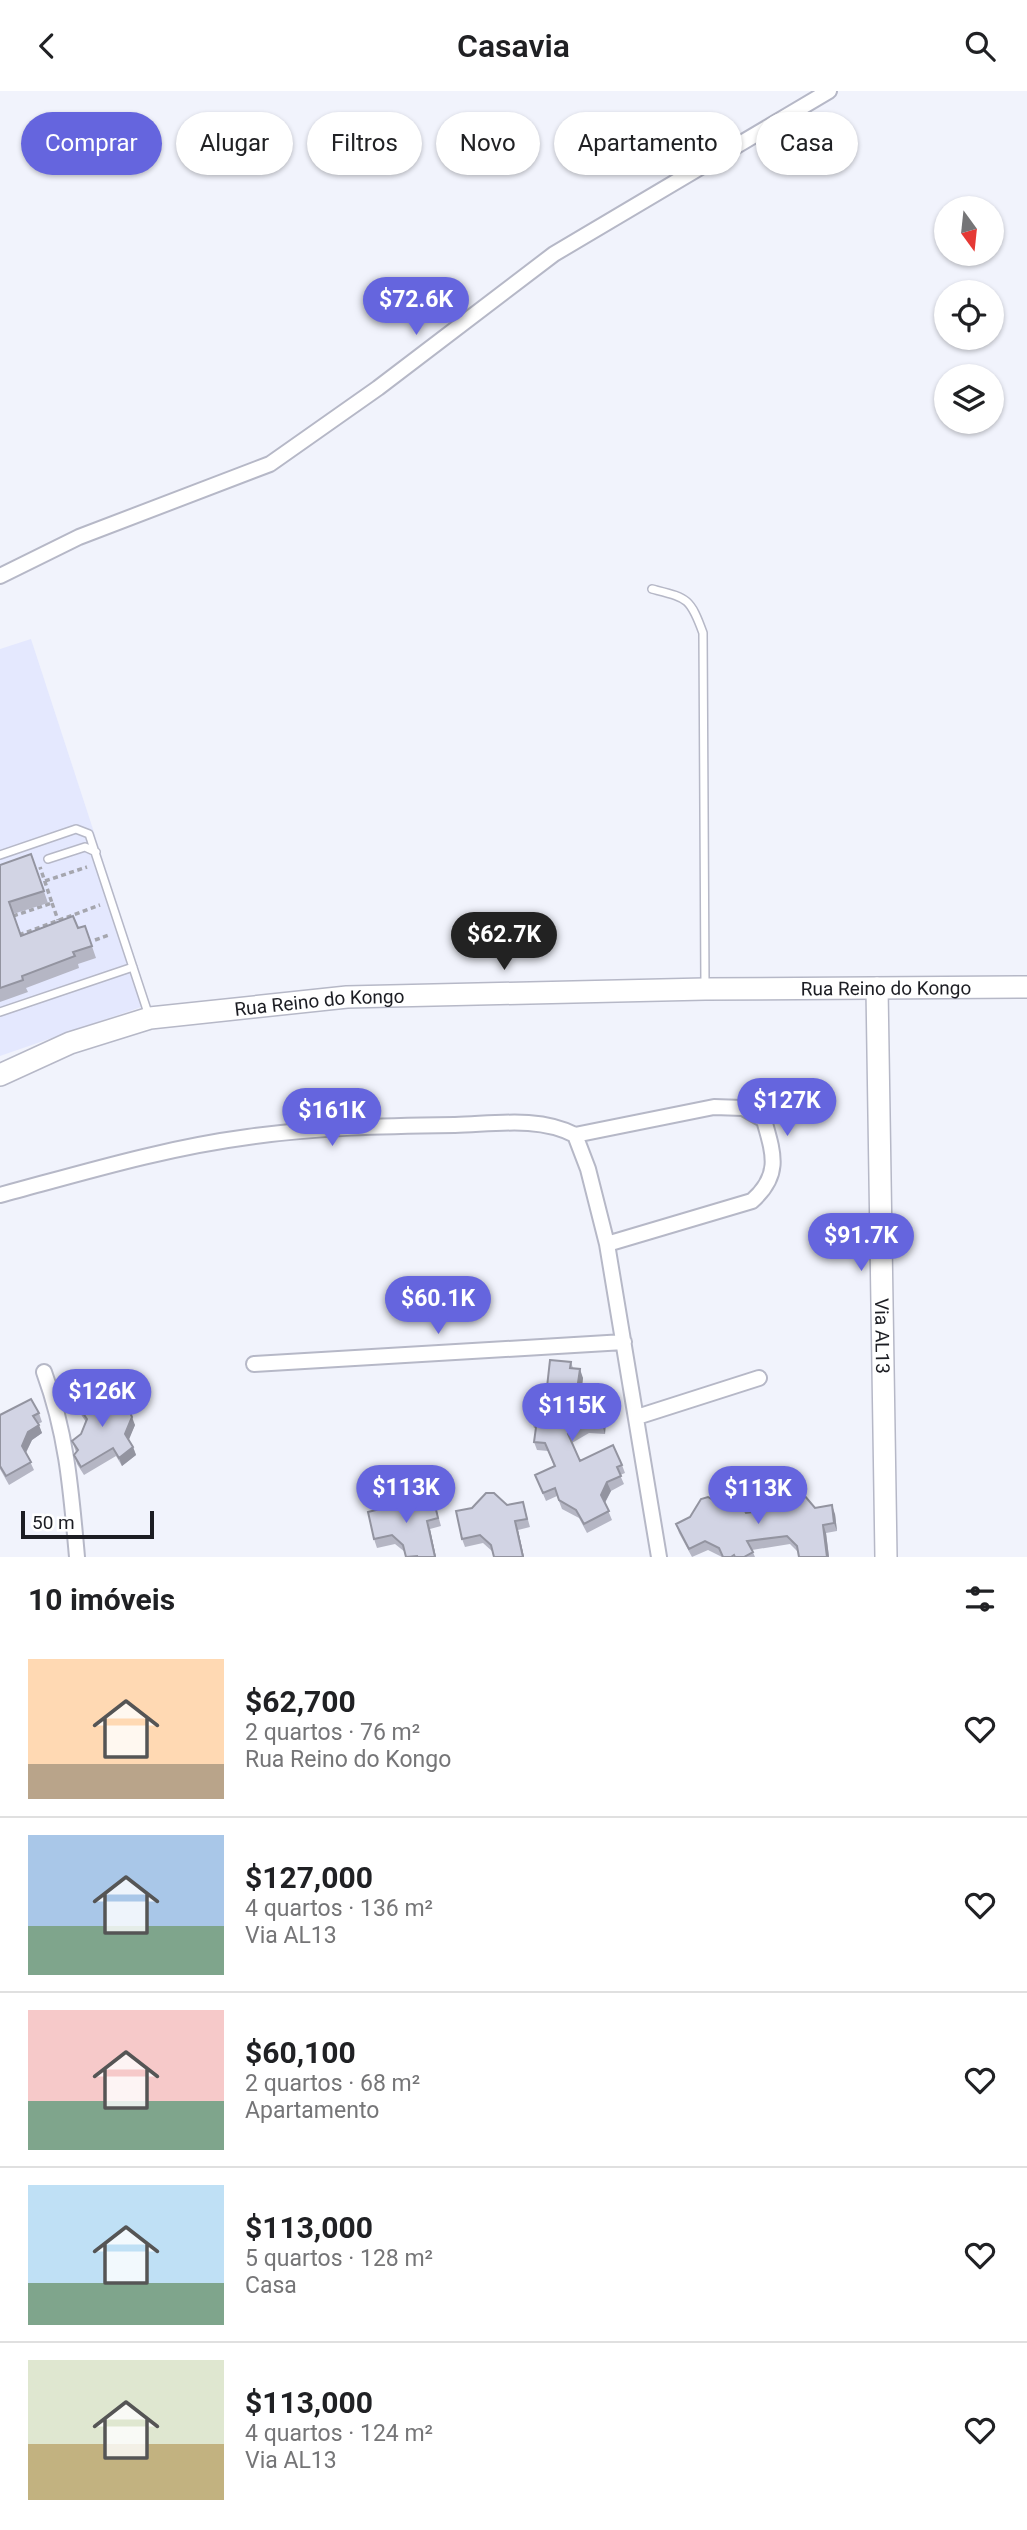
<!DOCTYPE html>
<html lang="pt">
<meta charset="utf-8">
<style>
:root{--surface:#fff;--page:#f2f2f2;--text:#202124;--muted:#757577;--line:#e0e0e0;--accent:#6565de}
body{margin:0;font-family:Roboto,sans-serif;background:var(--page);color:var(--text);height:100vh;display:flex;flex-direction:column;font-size:26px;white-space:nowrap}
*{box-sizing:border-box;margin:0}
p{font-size:23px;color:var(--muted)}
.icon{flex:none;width:38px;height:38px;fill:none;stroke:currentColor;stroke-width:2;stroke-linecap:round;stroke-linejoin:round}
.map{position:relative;height:1466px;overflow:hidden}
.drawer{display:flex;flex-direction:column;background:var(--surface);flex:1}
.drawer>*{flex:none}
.guide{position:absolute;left:21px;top:21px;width:985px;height:63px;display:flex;gap:14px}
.needle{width:46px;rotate:165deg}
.fabs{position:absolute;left:934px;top:105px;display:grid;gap:14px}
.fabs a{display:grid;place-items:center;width:70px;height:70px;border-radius:50%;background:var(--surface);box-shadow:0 2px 5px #0004;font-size:35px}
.scale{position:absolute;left:21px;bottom:18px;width:133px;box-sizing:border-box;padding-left:7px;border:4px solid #1c1d23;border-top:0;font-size:19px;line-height:24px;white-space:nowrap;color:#1c1d23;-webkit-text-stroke:5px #fff;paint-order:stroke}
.price{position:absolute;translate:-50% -60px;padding:0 16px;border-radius:24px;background:var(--accent);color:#fff;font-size:23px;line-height:46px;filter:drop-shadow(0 2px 4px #0008)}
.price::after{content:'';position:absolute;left:50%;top:42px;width:21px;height:16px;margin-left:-10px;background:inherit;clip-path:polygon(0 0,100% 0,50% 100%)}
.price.active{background:#222;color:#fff}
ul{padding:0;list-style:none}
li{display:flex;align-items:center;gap:21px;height:175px;padding:0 28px}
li+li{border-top:2px solid var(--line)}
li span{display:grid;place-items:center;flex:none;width:196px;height:140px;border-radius:0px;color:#555}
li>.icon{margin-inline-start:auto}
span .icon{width:84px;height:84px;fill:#fffc;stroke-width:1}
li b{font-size:30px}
h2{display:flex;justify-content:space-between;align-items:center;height:84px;padding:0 28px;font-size:30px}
.chip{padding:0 24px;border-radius:32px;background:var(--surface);box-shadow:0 2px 5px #0004;font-size:24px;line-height:63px}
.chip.active{background:var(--accent);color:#fff}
header{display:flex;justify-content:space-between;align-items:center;height:91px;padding:0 28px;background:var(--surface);font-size:32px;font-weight:600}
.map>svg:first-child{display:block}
.built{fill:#e4e8fe}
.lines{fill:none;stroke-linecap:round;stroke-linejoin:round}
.lane-casing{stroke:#b6b8c7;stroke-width:10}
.street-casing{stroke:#b6b8c7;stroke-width:18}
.secondary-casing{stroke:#b6b8c7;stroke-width:24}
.path{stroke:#a5a6ae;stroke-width:3.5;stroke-dasharray:5 3.5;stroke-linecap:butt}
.lane{stroke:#fff;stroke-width:7}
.street{stroke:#fff;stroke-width:14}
.secondary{stroke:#fff;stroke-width:21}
.wall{fill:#b5b6c4}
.shaded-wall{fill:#9394a0}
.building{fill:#d2d4e4;stroke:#9394a0;stroke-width:2}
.labels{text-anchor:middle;stroke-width:6;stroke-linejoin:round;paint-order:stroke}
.street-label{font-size:19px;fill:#1c1d23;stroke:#fff}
</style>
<header><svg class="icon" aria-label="back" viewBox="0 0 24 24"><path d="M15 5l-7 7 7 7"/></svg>Casavia<svg class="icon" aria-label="search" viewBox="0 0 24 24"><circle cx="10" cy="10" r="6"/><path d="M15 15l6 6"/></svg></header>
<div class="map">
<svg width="1027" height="1466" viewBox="0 0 1027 1466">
<rect width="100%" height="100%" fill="#f1f3fc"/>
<path class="built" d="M31 548 150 913 0 965V558Z"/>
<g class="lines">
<g class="lane-casing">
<path id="lane" d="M652 498C687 507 690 506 703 542L705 894
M0 764 76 738 89 743 149 925
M48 768 85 756 96 761
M0 921 133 876"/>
</g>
<g class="street-casing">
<path id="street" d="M0 485 79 446 270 373 378 297 554 163 829 0
M575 1044 714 1016 743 1017 764 1029C774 1064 781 1084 752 1110L607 1153
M0 1104C82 1082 164 1057 248 1046 316 1036 386 1035 455 1034 494 1033 539 1025 575 1044L588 1078 607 1153 659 1466
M254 1273 624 1251
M44 1281C67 1344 71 1399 77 1466
M637 1326 759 1287"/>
</g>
<g class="secondary-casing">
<g id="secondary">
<path id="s1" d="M877 897 886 1466"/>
<path id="s2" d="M0 984 70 952 150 927 347 906 705 898 1027 896"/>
</g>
</g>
<path class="path" d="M45 790 87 776
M52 812 58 829
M13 825 52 812 40 776
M19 844 100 814
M95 849 109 844"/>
<use href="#lane" class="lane"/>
<use href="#street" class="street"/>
<use href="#secondary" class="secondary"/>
</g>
<path class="wall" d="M31 763 48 812 13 823 21 845 78 837 85 835 96 867 78 873 79 877 26 897 28 901 0 911V774Z
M571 1271 573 1277 583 1287 582 1298 586 1305 607 1315 605 1343 589 1342 572 1352 580 1370 622 1374 625 1382 620 1384 624 1393 611 1400 605 1412 612 1429 587 1442 579 1427 562 1418 557 1405 546 1410 535 1384 554 1375 548 1360 537 1359 534 1351 536 1337H534L531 1328 546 1305Z
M111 1311 135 1334 128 1349 133 1356 136 1364 122 1375 116 1365 84 1384 77 1373 74 1364 76 1361 72 1350 81 1343 86 1331 80 1322 77 1313Z
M39 1322 42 1331 38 1333 42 1342 32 1349 26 1362 34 1379 9 1394 0 1378V1324Z
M434 1410 441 1435 430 1438 436 1466H406L405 1461 395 1453 377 1457 374 1448 392 1415 417 1414Z
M523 1411 530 1436 518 1439 524 1466H494L493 1461 483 1452 465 1456 462 1448 472 1417 507 1414Z
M723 1415 746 1422 781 1417H815L835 1423 837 1440 826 1442 829 1466H799L798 1461 790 1453 752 1459 755 1466H722L708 1459 692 1466 679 1442 676 1433Z"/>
<path class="shaded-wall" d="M580 1278 583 1287 581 1301 578 1292Z
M604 1306 607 1315 605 1343 602 1334Z
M132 1326 135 1334 128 1351 125 1343Z
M39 1334 42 1342 32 1349 25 1363 22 1355 28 1341Z
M133 1356 136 1364 122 1375 119 1367Z
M607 1391 611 1400 604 1413 601 1404Z
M832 1414 835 1423 837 1440 834 1432Z
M427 1430 430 1438 436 1466H435Z
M515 1430 518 1439 524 1466H523Z
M823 1434 826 1442 829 1466H827Z"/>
<path class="building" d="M31 763 44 800 9 811 21 845 73 825 78 837 85 835 92 855 73 861 75 865 22 885 23 889 0 897V774Z
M550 1269 571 1271 570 1277 580 1278 578 1292 586 1305 604 1306 602 1334 586 1333 568 1343 580 1370 613 1354 622 1374 617 1376 621 1385 607 1391 601 1404 609 1420 584 1433 576 1419 559 1409 555 1397 543 1402 535 1384 555 1375 545 1352 534 1351 537 1329 531 1328 534 1304 546 1305Z
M101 1297 111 1311 129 1319 132 1326 125 1343 133 1356 119 1367 113 1357 81 1376 74 1364 78 1359 72 1350 81 1343 87 1328 77 1313Z
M31 1308 39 1322 33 1325 39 1334 28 1341 22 1355 31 1371 6 1385 0 1375V1324Z
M397 1402H404L417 1414 434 1410 438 1427 427 1430 435 1466H417V1465L406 1466 403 1454 392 1444 374 1448 368 1421 392 1415 391 1409Z
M486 1402H494L507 1414 523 1411 527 1428 515 1430 523 1466H494L491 1454 480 1444 462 1448 456 1420 472 1417Z
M796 1403 804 1404 815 1417 832 1414 834 1432 823 1434 827 1466H799L797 1455 787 1445 747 1450 753 1461 744 1466H735L734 1464 731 1466H723L719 1457 705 1450 689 1458 676 1433 690 1426 701 1408 708 1406 723 1415 738 1407 746 1422 781 1417Z"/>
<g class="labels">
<g class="street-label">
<text dy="7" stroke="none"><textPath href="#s2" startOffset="898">Rua Reino do Kongo</textPath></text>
<text dy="7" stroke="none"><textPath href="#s2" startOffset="331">Rua Reino do Kongo</textPath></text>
<text dy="7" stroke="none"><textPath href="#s1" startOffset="348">Via AL13</textPath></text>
</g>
</g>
</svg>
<div class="fabs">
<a><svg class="needle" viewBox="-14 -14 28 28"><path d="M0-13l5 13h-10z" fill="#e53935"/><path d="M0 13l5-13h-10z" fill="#757577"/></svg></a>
<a><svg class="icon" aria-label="locate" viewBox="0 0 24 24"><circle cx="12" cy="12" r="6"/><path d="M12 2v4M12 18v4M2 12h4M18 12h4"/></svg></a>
<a><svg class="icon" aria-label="layers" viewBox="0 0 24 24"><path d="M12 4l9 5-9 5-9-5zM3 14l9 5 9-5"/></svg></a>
</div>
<div class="scale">50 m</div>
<b class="price" style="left:416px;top:246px">$72.6K</b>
<b class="price active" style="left:504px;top:881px">$62.7K</b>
<b class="price" style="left:787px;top:1047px">$127K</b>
<b class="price" style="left:332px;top:1057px">$161K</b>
<b class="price" style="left:861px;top:1182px">$91.7K</b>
<b class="price" style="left:438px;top:1245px">$60.1K</b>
<b class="price" style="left:102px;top:1338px">$126K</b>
<b class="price" style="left:572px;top:1352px">$115K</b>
<b class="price" style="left:406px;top:1434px">$113K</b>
<b class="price" style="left:758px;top:1435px">$113K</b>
<div class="guide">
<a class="chip active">Comprar</a>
<a class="chip">Alugar</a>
<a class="chip">Filtros</a>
<a class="chip">Novo</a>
<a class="chip">Apartamento</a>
<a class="chip">Casa</a>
</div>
</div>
<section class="drawer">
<h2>10 imóveis<svg class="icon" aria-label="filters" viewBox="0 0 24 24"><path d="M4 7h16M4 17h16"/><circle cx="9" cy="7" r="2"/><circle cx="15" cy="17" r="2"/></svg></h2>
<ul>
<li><span style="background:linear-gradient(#ffd9b3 75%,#b9a48a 0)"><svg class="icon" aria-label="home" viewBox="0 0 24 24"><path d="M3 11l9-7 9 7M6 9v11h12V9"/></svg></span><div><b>$62,700</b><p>2 quartos · 76 m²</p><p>Rua Reino do Kongo</p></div><svg class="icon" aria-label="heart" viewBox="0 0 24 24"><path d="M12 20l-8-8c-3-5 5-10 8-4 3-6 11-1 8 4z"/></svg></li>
<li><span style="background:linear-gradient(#a9c7e8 65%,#7fa58c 0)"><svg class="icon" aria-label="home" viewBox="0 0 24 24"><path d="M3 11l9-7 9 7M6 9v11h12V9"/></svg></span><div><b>$127,000</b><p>4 quartos · 136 m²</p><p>Via AL13</p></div><svg class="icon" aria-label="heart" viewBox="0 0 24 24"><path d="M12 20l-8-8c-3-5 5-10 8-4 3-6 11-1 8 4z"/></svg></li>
<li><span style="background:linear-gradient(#f6c9c9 65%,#7fa58c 0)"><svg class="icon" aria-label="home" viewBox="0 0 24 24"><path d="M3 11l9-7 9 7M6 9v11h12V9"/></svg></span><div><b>$60,100</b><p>2 quartos · 68 m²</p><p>Apartamento</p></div><svg class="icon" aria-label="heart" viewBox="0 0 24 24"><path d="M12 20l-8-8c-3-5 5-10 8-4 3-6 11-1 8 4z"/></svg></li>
<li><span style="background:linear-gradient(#bfe0f5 70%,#7fa58c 0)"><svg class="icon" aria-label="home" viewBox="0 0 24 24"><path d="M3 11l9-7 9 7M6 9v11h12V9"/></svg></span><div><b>$113,000</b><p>5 quartos · 128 m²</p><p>Casa</p></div><svg class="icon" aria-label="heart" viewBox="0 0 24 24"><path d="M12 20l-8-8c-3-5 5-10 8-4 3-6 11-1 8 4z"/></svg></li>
<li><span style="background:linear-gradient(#dfe7d0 60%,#c2b280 0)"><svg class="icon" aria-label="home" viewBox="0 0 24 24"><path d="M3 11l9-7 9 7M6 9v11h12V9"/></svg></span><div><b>$113,000</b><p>4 quartos · 124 m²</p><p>Via AL13</p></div><svg class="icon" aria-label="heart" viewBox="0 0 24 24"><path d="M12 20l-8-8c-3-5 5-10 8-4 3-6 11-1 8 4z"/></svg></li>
</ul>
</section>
